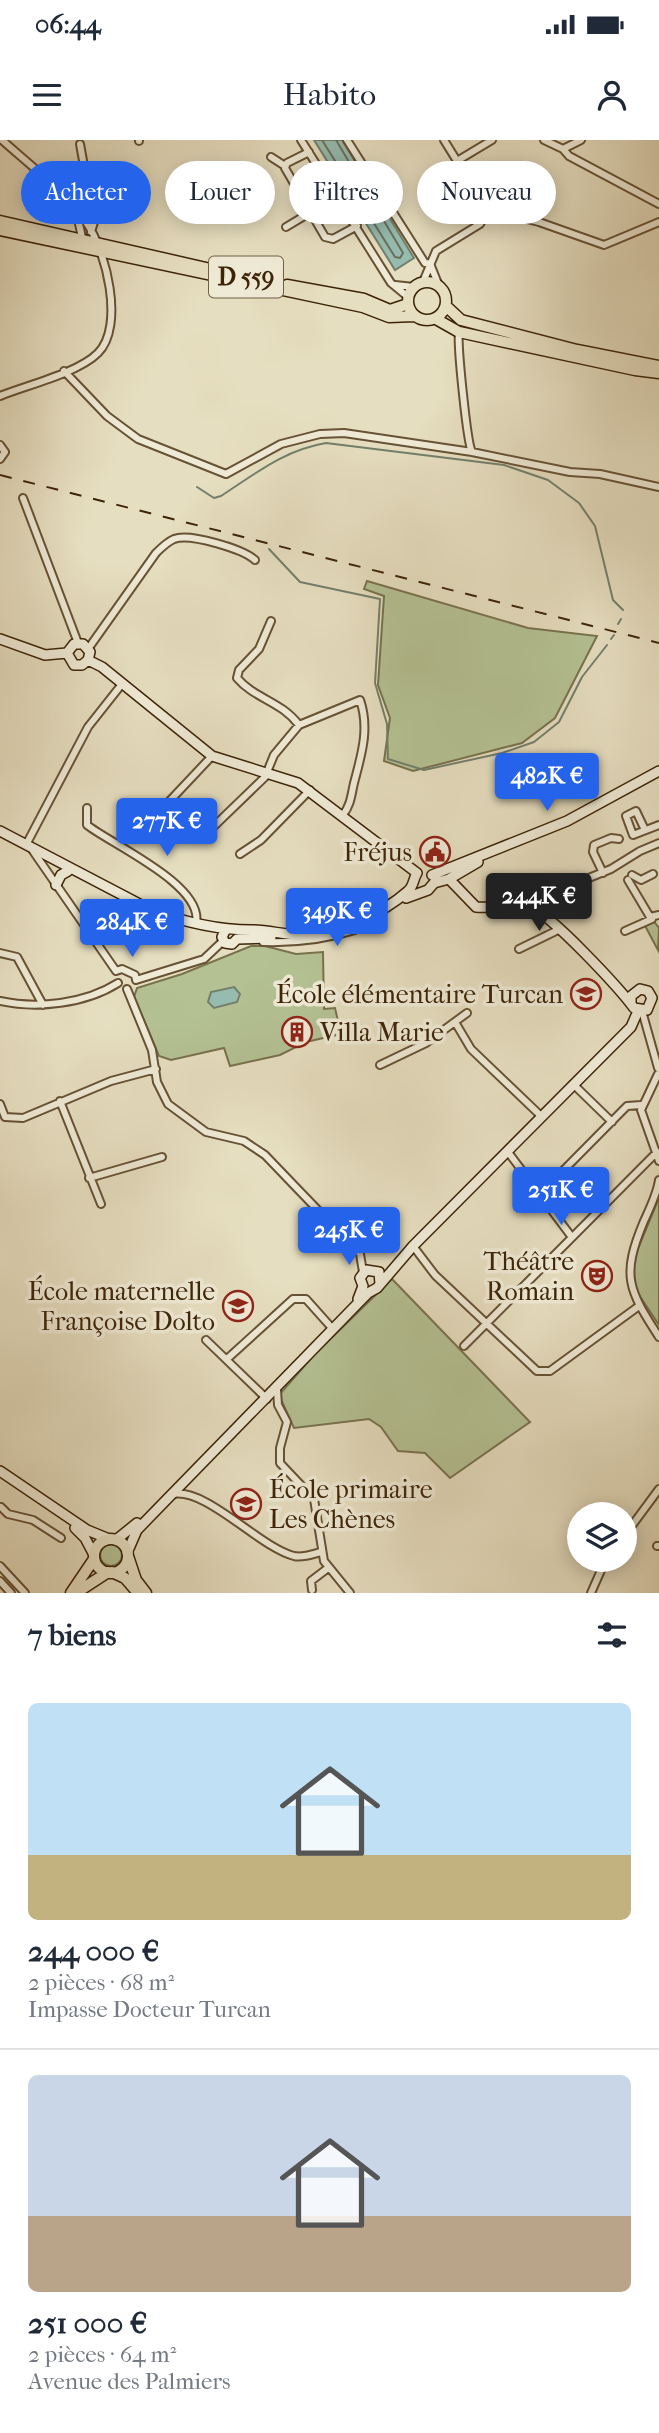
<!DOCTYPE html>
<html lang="fr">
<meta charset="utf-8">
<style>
:root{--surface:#fff;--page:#f2f2f3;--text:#1f2937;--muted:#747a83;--line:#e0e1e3;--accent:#2563eb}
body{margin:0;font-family:"IM FELL French Canon",serif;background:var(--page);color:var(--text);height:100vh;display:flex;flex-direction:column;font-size:26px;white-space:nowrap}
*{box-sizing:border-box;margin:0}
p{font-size:23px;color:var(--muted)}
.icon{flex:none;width:38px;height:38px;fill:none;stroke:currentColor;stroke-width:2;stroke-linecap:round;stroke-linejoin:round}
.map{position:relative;height:1453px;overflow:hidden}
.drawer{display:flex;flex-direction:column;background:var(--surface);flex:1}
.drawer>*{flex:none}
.top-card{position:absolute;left:21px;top:21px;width:618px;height:63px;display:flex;gap:14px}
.buttons{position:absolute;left:567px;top:1362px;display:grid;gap:14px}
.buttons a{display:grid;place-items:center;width:70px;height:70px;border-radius:50%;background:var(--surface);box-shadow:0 4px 18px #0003;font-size:35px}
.price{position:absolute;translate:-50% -60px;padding:0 16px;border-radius:7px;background:var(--accent);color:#fff;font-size:23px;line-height:46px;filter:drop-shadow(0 2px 4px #0008)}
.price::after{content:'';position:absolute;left:50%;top:42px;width:21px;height:16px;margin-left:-10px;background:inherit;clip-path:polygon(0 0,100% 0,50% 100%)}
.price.active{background:#222;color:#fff}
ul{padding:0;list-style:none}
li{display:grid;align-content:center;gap:14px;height:371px;padding:0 28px}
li+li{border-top:2px solid var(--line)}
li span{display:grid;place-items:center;height:217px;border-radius:10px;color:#555}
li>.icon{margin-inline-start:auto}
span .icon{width:126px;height:126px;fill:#fffc;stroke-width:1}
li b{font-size:30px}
h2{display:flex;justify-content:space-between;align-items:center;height:84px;padding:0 28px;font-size:30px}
.tag{padding:0 24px;border-radius:32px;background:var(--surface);box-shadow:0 4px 18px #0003;font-size:24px;line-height:63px}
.tag.active{background:var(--accent);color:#fff}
.status{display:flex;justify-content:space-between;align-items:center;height:49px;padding:0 35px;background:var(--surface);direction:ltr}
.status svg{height:19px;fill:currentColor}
header{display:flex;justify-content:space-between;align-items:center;height:91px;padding:0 28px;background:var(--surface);font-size:32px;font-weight:600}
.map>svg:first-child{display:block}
.green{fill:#b4c193;stroke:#78724d;stroke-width:2}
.water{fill:#96bcb0;stroke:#727f6c;stroke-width:2}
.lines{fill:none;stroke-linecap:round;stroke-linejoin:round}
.shore{stroke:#6a705c;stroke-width:2}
.stream{stroke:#727f6c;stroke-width:2}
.street-casing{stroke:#675235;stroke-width:10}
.secondary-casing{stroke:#3d2407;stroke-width:12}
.primary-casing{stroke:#3d2407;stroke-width:13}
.street{stroke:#efead6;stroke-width:6}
.secondary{stroke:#efead6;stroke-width:9}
.primary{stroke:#e6dec0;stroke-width:10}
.rail{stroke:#3d2407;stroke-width:2;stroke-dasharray:12 12;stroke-linecap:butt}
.labels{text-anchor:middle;stroke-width:7;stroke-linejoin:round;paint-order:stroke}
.shield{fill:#efead6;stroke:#725f45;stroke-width:2}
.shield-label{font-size:24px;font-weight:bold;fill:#3d2407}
.poi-label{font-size:26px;fill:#3d2407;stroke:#efead6;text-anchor:end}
</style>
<div class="status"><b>06:44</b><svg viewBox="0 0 49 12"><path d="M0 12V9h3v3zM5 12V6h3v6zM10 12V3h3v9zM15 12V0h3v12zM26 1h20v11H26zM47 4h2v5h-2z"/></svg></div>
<header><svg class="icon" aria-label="menu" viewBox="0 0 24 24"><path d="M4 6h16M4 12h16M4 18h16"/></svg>Habito<svg class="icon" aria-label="person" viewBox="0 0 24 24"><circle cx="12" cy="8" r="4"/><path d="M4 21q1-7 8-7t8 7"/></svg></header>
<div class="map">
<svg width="659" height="1453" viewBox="0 0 659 1453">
<rect width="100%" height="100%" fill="#e6dec0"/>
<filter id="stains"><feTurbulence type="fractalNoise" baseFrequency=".00286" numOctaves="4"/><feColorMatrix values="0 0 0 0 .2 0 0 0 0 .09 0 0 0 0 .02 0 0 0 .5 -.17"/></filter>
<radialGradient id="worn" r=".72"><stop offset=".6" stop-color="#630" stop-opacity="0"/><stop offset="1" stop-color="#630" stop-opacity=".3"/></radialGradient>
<path class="green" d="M367 441 528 488 597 496 555 578 522 603 413 631 384 621 390 578 378 545 384 456 364 449Z
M652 779 659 788 658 810 643 782Z
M251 806H265L296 814 323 812 324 869 335 868 341 894 306 902 280 915 230 926 224 908 171 920 159 916 134 857 137 848 182 834Z
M659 1058V1185L633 1146 632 1123Z
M392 1139 530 1282 450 1338 425 1313 398 1311 381 1287 369 1279 294 1288 279 1255 314 1215Z
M100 1415a11 11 0 1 1 22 0a11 11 0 1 1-22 0Z"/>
<path class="water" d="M314 0H342L414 118 395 130Z
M234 847 240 854 237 862 214 868 208 862 211 852Z"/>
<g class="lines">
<path class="shore" d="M322 0 395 117 400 118 403 113 336 0"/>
<path class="stream" d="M197 347 214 358 221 356C255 334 284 310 326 303L504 325 548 340 579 363 595 386 613 460 623 470
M269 409 300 442 380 459 375 543 387 584 388 619 424 630 502 613 534 602 559 582 582 537 607 505
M618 484 621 479
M611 499 614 495"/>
<g class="street-casing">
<path id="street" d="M139 0V1
M301 0 391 143 408 157
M347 0 425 123 431 124
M544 0 563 9 581 0
M80 4 94 82 91 92
M563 9 569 16 659 64
M309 12 287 23 285 28 325 97 333 99 357 86
M271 17 285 26
M457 21 492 0
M498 72 539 82 604 105 659 82
M77 75 83 102
M286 87 311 72
M431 126 439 146
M423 142 436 111 480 84 486 74 483 63 444 0
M395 145 414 147
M459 192C457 204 467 303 472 312
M64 231 107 276 138 299 226 334 281 304 320 294 344 293 472 312 570 332 600 334 659 347
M0 256C27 245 78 233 98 213 125 186 106 110 86 82 64 51 30 25 2 0
M0 305 5 312 0 319
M23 358 78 503
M271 481 259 509 239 530 237 538C255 559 281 561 299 585L360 560C370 589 361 616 354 643 351 656 351 664 343 675
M88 509 156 413C161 408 167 402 174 399 190 393 243 409 255 420
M87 668V685C111 704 204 745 196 783
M163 668 212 616
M645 690 636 671 626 676 633 695 659 685
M207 693 265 637 274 615 299 585
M27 703 88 587 122 544
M33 711 116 831
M240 714 261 700 310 650
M603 733 593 712 594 705 611 698 619 699
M632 735 641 740 653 734
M628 740 650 777 659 775
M532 765 537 759 611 729 640 711 659 703
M625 791 652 779
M263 802C295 803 324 800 355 790L356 785
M519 809 558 790
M0 813 17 817 43 865
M116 831 122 829 135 835 136 840
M136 840 204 819 223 801
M127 849 152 910 157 942 168 964 206 992 244 1001 265 1015 360 1114 363 1132
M0 861C37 869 85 864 118 843
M642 871 658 928
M455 882 471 909 541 976
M380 925 426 903 467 873
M658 934 641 970 659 1021
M573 944 612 982
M60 961 101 1064
M0 964 5 977 23 978 111 941 156 929
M508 1012 571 1096
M89 1038 162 1017
M659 1040C657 1054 650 1068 644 1081 621 1136 628 1149 659 1197
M541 1053 627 966 641 965
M413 1106 435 1135 537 1231H550L639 1166
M206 1200 267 1259
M464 1206 657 1012
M227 1219 293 1159H306L331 1187
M277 1250 278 1265 287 1282 280 1308V1323L314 1359 324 1421 350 1453
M173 1354C207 1348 259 1407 294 1416 303 1418 313 1414 321 1412
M1 1367 8 1374 33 1380 61 1398
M625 1395 659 1349
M657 1406H659
M0 1426 25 1453
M0 1441 11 1453
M312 1450 311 1441 328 1428
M591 1453 606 1419"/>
</g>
<g class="secondary-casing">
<path id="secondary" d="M0 499 45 515 67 513
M67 513 74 504H83L90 512 88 520
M67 513 74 525H82L88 520
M88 520 102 527 212 616 298 643 417 733
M0 691 149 769C183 782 217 790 252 790 270 790 288 796 306 795 340 793 382 774 408 751 414 746 413 739 417 733
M432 735 567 681 659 631
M449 739 478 722
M434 743 449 739 476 767C493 769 513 762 530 767 551 774 619 848 634 868L647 870 652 858 648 851 640 849 631 856V864
M56 745 61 735 68 731
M406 758 428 750 434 743
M225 791 222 797 225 803 232 804 237 799
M237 799 271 798
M358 1159 363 1146 360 1138 366 1130 379 1132 380 1144
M0 1331 87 1390 109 1399
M75 1388 85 1398 94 1415
M116 1400 137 1383
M127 1413 137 1390 368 1153 377 1148 413 1106 631 887 638 871"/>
</g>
<g class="primary-casing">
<path id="primary" d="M0 81 228 133
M0 90 363 167 389 177 414 176
M408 161a19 19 0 1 1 38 0a19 19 0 1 1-38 0Z
M287 145 364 159 390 170 408 164
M446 166 461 180 577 210 659 226
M436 179 459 192 635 230 659 233
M94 1416a17 17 0 1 1 34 0a17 17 0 1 1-34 0Z
M128 1416 136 1440 146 1453
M112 1432 125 1438 138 1453
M71 1453 94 1419
M76 1453 108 1432"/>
</g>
<use href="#street" class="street"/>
<use href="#secondary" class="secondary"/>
<use href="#primary" class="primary"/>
<path class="rail" d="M0 335 659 503"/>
</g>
<defs>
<g id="civic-ring" transform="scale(1.575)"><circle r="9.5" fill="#efead6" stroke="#8f2418" stroke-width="1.5"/><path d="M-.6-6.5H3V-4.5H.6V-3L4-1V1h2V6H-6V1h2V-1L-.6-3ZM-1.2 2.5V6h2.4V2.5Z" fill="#8f2418"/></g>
<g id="school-ring" transform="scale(1.575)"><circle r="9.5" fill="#efead6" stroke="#8f2418" stroke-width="1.5"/><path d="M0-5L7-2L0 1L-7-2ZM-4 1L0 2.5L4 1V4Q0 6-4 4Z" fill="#8f2418"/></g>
<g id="building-ring" transform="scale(1.575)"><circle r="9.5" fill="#efead6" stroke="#8f2418" stroke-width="1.5"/><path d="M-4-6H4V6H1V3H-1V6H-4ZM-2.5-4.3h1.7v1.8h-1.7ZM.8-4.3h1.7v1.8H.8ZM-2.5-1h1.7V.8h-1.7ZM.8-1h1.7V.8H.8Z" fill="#8f2418"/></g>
<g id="theatre-ring" transform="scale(1.575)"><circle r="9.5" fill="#efead6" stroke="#8f2418" stroke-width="1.5"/><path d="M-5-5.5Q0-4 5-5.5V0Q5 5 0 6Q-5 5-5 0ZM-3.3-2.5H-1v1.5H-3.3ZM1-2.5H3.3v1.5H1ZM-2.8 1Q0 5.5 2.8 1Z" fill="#8f2418"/></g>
</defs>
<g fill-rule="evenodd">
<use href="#civic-ring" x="435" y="712"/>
<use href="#school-ring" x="586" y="854"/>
<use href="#building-ring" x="297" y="892"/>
<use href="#theatre-ring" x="597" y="1136"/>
<use href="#school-ring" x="238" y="1166"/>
<use href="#school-ring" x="246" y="1364"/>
</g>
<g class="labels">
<rect class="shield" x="209" y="116.5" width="74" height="41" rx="5"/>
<g class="shield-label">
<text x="246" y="145">D 559</text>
</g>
<g class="poi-label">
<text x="412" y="721">Fréjus</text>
<text x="563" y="863">École élémentaire Turcan</text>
<text x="320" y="901" text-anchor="start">Villa Marie</text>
<text x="574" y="1130">Théâtre<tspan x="574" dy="30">Romain</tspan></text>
<text x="215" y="1160">École maternelle<tspan x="215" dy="30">Françoise Dolto</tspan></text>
<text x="269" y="1358" text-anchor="start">École primaire<tspan x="269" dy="30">Les Chènes</tspan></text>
</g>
</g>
<rect width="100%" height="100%" filter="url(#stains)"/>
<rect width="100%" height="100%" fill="url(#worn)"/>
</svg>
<div class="buttons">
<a><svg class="icon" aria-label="layers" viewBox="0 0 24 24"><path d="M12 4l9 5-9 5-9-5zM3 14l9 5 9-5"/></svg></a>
</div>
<b class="price" style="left:547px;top:673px">482K €</b>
<b class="price" style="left:167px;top:718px">277K €</b>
<b class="price active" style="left:539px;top:793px">244K €</b>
<b class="price" style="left:337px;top:808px">349K €</b>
<b class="price" style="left:132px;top:819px">284K €</b>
<b class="price" style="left:561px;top:1087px">251K €</b>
<b class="price" style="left:349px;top:1127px">245K €</b>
<div class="top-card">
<a class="tag active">Acheter</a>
<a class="tag">Louer</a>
<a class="tag">Filtres</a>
<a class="tag">Nouveau</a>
</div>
</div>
<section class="drawer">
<h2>7 biens<svg class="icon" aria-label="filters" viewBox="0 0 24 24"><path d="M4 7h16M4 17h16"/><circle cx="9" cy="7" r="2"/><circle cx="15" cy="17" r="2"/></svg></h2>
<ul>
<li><span style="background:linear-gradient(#bfe0f5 70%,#c2b280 0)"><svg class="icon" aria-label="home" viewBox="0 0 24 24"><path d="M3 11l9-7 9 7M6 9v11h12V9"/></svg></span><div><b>244 000 €</b><p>2 pièces · 68 m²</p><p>Impasse Docteur Turcan</p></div></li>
<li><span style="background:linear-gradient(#c9d6e8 65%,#b9a48a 0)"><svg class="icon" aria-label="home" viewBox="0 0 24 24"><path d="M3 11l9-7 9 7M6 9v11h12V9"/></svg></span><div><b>251 000 €</b><p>2 pièces · 64 m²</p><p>Avenue des Palmiers</p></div></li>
</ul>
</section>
